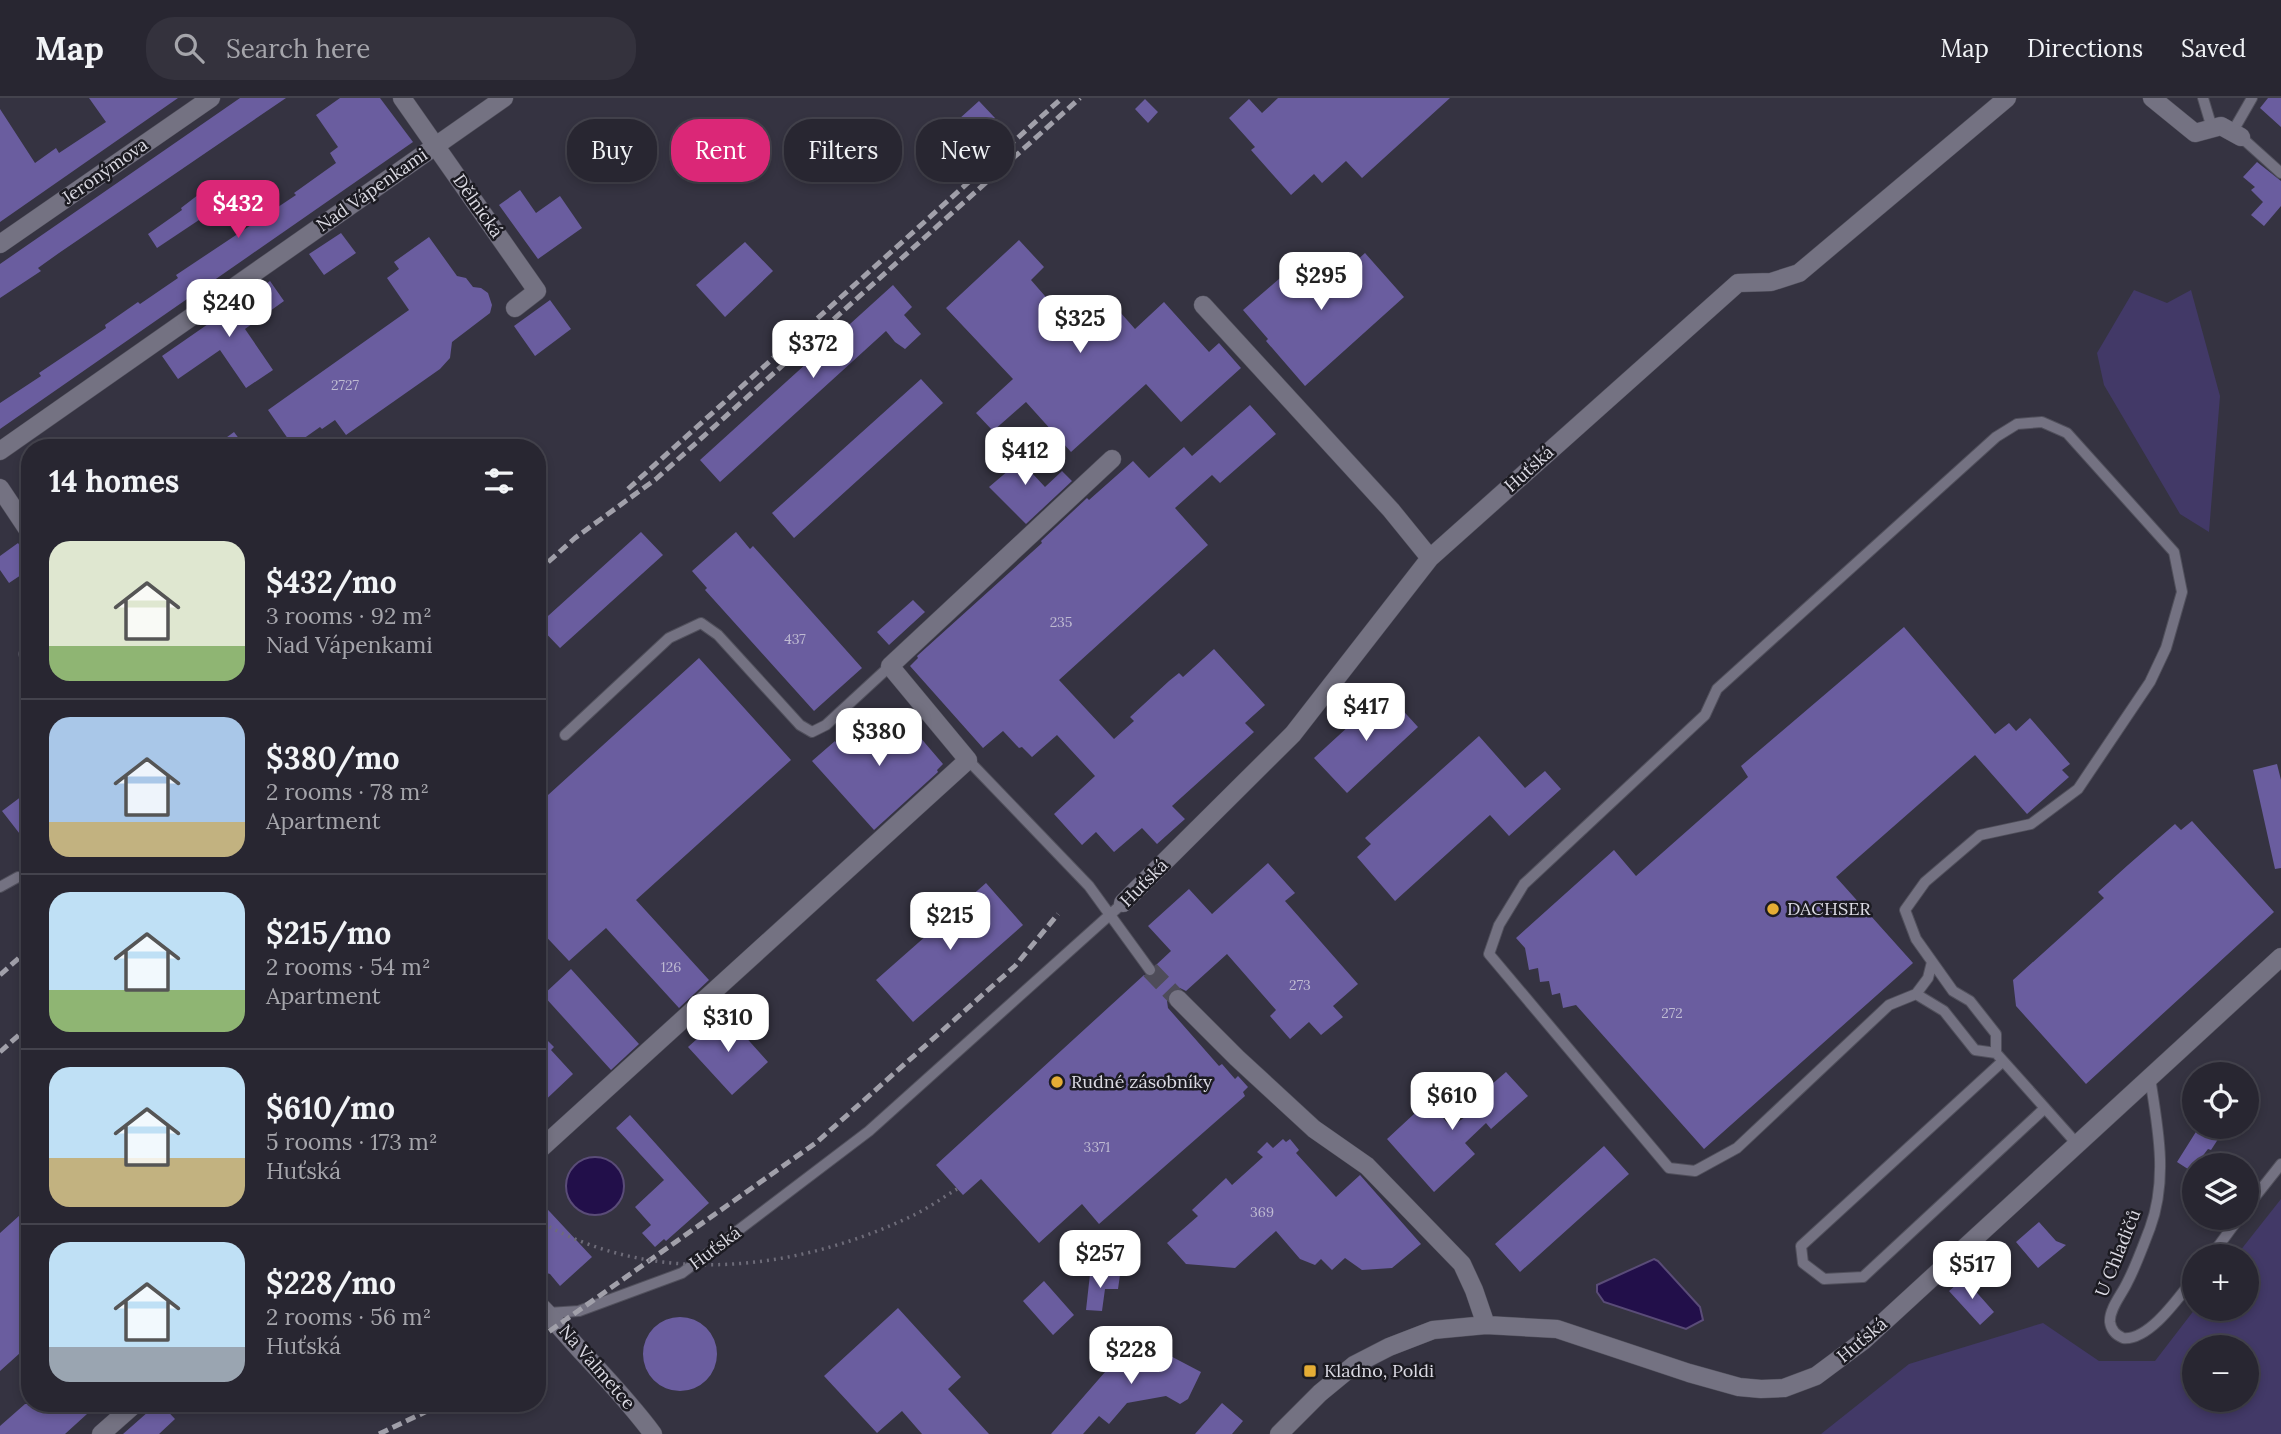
<!DOCTYPE html>
<meta charset="utf-8">
<style>
:root{--surface:#282631;--page:#34323d;--text:#f1f3f6;--muted:#a5a5ab;--line:#44434d;--accent:#db2777}
body{margin:0;font-family:Lora,serif;background:var(--page);color:var(--text);height:100vh;display:flex;flex-direction:column;font-size:26px;white-space:nowrap}
*{box-sizing:border-box;margin:0}
p{font-size:23px;color:var(--muted)}
.icon{flex:none;width:38px;height:38px;fill:none;stroke:currentColor;stroke-width:2;stroke-linecap:round;stroke-linejoin:round}
.map{position:relative;flex:1;overflow:hidden}
.side{position:absolute;left:21px;top:341px;width:525px;height:973px;display:flex;flex-direction:column;background:var(--surface);border-radius:28px;box-shadow:0 4px 10px #0003,0 0 0 2px var(--line)}
.side>*{flex:none}
.hud{position:absolute;left:567px;top:21px;width:665px;height:63px;display:flex;gap:14px}
.controls{position:absolute;left:2182px;top:964px;display:grid;gap:14px}
.controls a{display:grid;place-items:center;width:77px;height:77px;border-radius:50%;background:var(--surface);box-shadow:0 4px 10px #0003,0 0 0 2px var(--line);font-size:35px}
.price{position:absolute;translate:-50% -60px;padding:0 16px;border-radius:14px;background:#fff;color:#222;font-size:23px;line-height:46px;filter:drop-shadow(0 2px 4px #0008)}
.price::after{content:'';position:absolute;left:50%;top:42px;width:21px;height:16px;margin-left:-10px;background:inherit;clip-path:polygon(0 0,100% 0,50% 100%)}
.price.on{background:var(--accent);color:#fff}
ul{padding:0;list-style:none}
li{display:flex;align-items:center;gap:21px;height:175px;padding:0 28px}
li+li{border-top:2px solid var(--line)}
li span{display:grid;place-items:center;flex:none;width:196px;height:140px;border-radius:21px;color:#555}
li>.icon{margin-inline-start:auto}
span .icon{width:84px;height:84px;fill:#fffc;stroke-width:1}
li b{font-size:30px}
h2{display:flex;justify-content:space-between;align-items:center;height:84px;padding:0 28px;font-size:30px}
.tag{padding:0 24px;border-radius:28px;background:var(--surface);box-shadow:0 4px 10px #0003,0 0 0 2px var(--line);font-size:24px;line-height:63px}
.tag.on{background:var(--accent);color:#fff}
header{display:flex;align-items:center;gap:42px;box-sizing:border-box;height:98px;padding:0 35px;background:var(--surface);border-bottom:2px solid var(--line)}
header strong{font-size:33px}
nav{display:flex;gap:38px;margin-inline-start:auto;font-size:24px}
.search{width:490px;height:63px;background:var(--page);display:flex;align-items:center;gap:18px;box-sizing:border-box;padding:0 24px;border-radius:28px;color:var(--muted);font-size:26px}
.map>svg:first-child{display:block}
.green{fill:#423967;fill-rule:evenodd}
.water{fill:#220f4a;stroke:#5a4c78;stroke-width:2}
.building{fill:#6a5d9f}
.lines{fill:none;stroke-linecap:round;stroke-linejoin:round}
.street-tunnel{stroke:#4e4c59;stroke-width:18;stroke-dasharray:18 9;stroke-linecap:butt}
.lane-casing{stroke:#51505c;stroke-width:12}
.street-casing{stroke:#51505c;stroke-width:19}
.lane{stroke:#747282;stroke-width:10}
.street{stroke:#747282;stroke-width:18}
.rail{stroke:#a1a0aa;stroke-width:5;stroke-dasharray:10 5;stroke-linecap:butt}
.path-bridge{stroke:#6e6c79;stroke-width:3.5;stroke-dasharray:2 5;stroke-linecap:butt}
.poi-dot{fill:#e5ad35;stroke:#1c1b22;stroke-width:2.5}
.labels{text-anchor:middle;stroke-width:5;stroke-linejoin:round;paint-order:stroke}
.number-label{font-size:14px;fill:#bfbbd2}
.street-label{font-size:18px;fill:#dbdae3;stroke:#1c1b22}
.poi-label{font-size:18px;fill:#dbdae3;stroke:#1c1b22;text-anchor:start}
</style>
<header>
<strong>Map</strong>
<div class="search"><svg class="icon" aria-label="search" viewBox="0 0 24 24"><circle cx="10" cy="10" r="6"/><path d="M15 15l6 6"/></svg>Search here</div>
<nav><a>Map</a><a>Directions</a><a>Saved</a></nav>
</header>
<div class="map">
<svg width="2281" height="1336" viewBox="0 0 2281 1336">
<rect width="100%" height="100%" fill="#353341"/>
<path class="green" d="M2134 192 2167 205 2191 192 2220 298 2209 434 2180 416 2104 287 2097 255Z
M2281 1101V1336H1821L1909 1266 2043 1225 2099 1263H2155L2195 1211H2247V1158H2236ZM2194 1250H2247V1302H2194Z"/>
<path class="water" d="M566 1088a29 29 0 1 1 58 0a29 29 0 1 1-58 0Z
M1654 1161 1658 1163 1700 1209 1703 1222 1686 1231 1604 1204 1597 1194V1187Z"/>
<path class="building" d="M89 0H178L0 124V11L35 65 56 50 59 55 106 24Z
M240 0H286L59 155 38 170 41 173 0 200V166Z
M340 0H380L413 44 0 331V305L41 278 39 275 106 230 105 227 138 204 140 206 178 180 176 177 296 97 294 95 336 65 330 55 338 49 316 17Z
M1278 0H1450L1362 80 1346 63 1322 85 1314 76 1291 97 1251 52 1255 49 1229 20 1249 1 1262 15Z
M2268 0H2281V29L2260 10Z
M1145 1 1158 14 1148 25 1135 11Z
M979 3 995 20 974 38 959 21Z
M2257 64 2281 83V108L2264 128 2251 117 2263 104 2251 92 2255 89 2243 79Z
M207 90 220 108 157 150 148 136 182 112 181 110Z
M520 92 536 115 560 98 582 130 538 161 499 107Z
M341 135 356 155 324 177 309 156Z
M429 139 457 178 466 180 473 189 481 190 488 195 492 207 490 215 452 244 450 260 440 271 346 337 335 322 322 331 320 329 293 348 268 312 409 212 387 180 399 171 394 164Z
M1019 142 1044 169 1031 182 1085 244 1120 214 1135 231 1164 204 1209 254 1219 245 1241 270 1181 324 1146 286 1071 354 1026 304 993 333 976 315 1013 281 946 210Z
M745 144 773 173 725 219 696 187Z
M1309 155 1334 183 1365 155 1404 199 1305 288 1266 243 1268 241 1243 212Z
M270 183 284 203 245 231 273 272 246 290 220 252 178 281 162 258Z
M893 187 912 209 904 217 921 236 905 251 895 244 886 233 720 384 700 362Z
M550 202 571 231 535 258 514 228Z
M921 281 943 305 794 440 772 415Z
M1250 307 1276 336 1220 385 1212 377 1175 410 1208 447 1059 582 1114 641 1134 623 1130 619 1169 583 1179 575 1183 579 1214 551 1265 607 1245 625 1254 634 1172 708 1185 721 1157 746 1142 730 1114 754 1096 734 1082 747 1054 716 1095 678 1057 637 1032 659 1022 649 1019 650 1003 633 983 650 910 568 918 560 917 558 1042 445 1041 443 1087 400 1089 402 1133 363 1149 380 1184 349 1192 358Z
M234 334 246 350H212Z
M1006 347 1045 389 1062 373 1072 383 1026 426 989 389 1009 372 995 355Z
M641 434 663 457 560 550 538 527Z
M736 434 750 451 753 448 862 570 814 613 705 492 707 490 692 473Z
M18 445 30 462V471L9 485 0 472V458Z
M913 502 925 514 889 547 877 534Z
M1904 529 1995 636 2009 625 2016 633 2030 620 2070 666 2062 672 2069 679 2027 716 1975 657 1836 779 1913 865 1704 1051 1576 907 1563 910 1560 895 1552 897 1549 883 1540 884 1538 870 1529 872 1525 850 1516 840 1614 752 1636 778 1748 679 1741 668Z
M699 560 791 662 636 802 709 882 679 910 606 830 569 863 537 829V707Z
M1386 594 1418 629 1347 695 1314 660Z
M888 611 915 642 919 638 943 666 937 672 938 674 874 732 812 663 835 643 841 650Z
M1479 638 1525 690 1545 673 1561 691 1509 738 1490 717 1395 803 1357 759 1371 746 1365 740Z
M2277 666 2281 682V770L2275 771 2253 672Z
M30 692V749L2 713Z
M2192 723 2274 814 2086 986 2016 908 2013 882 2104 800 2098 794 2128 767 2175 726 2181 732Z
M1268 765 1295 795 1285 803 1358 886 1333 908 1343 919 1321 937 1309 924 1290 941 1270 918 1276 912 1227 856 1186 893 1180 890 1171 893 1167 903 1168 910 1219 968 1222 966 1235 981 1238 978 1248 989 1243 994 1245 998 1099 1126 1082 1106 1039 1145 981 1081 963 1097 936 1067 1144 877 1150 880 1155 878 1158 872 1156 867 1171 853 1148 828 1189 791 1212 816Z
M986 785 1023 827 913 924 876 882Z
M571 871 639 946 611 972 543 897Z
M725 916 768 964 732 997 688 949Z
M537 932 554 949 551 952 573 976 537 1010Z
M1506 974 1528 998 1491 1031 1486 1025 1465 1045 1475 1056 1434 1094 1387 1041 1428 1003 1451 1029 1475 1012 1469 1006Z
M630 1017 709 1105 666 1143 664 1141 655 1149 642 1135 651 1127 635 1109 664 1082 616 1030Z
M2199 1029H2226L2211 1052 2208 1051 2191 1073 2177 1064Z
M1283 1041 1286 1044 1290 1041 1299 1052 1296 1055 1336 1099 1360 1077 1421 1146 1392 1170 1362 1172 1345 1160 1332 1172 1321 1161 1315 1167 1300 1161 1276 1133 1235 1170 1186 1166 1167 1145 1198 1118 1192 1112 1226 1080 1232 1087 1263 1059 1257 1054 1267 1044 1273 1050Z
M1604 1048 1629 1076 1520 1174 1495 1146Z
M537 1100 592 1159 560 1188 550 1176 537 1172Z
M30 1108V1246L0 1273V1135Z
M2039 1124 2056 1143 2066 1147 2038 1170 2016 1144Z
M1090 1176 1120 1177 1118 1191H1105L1102 1213 1086 1212Z
M1964 1180 1994 1214 1980 1227 1949 1193Z
M1044 1183 1074 1217 1053 1237 1023 1203Z
M898 1210 961 1279 948 1291 989 1336H922L902 1313 877 1335 824 1278Z
M643 1256a37 37 0 1 1 74 0a37 37 0 1 1-74 0Z
M1140 1242 1201 1274 1188 1301 1180 1306 1166 1298 1127 1305 1109 1326 1099 1318 1083 1336H1051L1132 1243Z
M1222 1305 1243 1323 1232 1336H1195Z
M25 1306H98L65 1336H0V1328Z
M157 1306H161L175 1321 159 1336H123Z"/>
<g class="lines">
<path class="street-tunnel" d="M1150 872 1178 901"/>
<g class="lane-casing">
<path id="lane" d="M2203 0 2212 30
M2233 33 2252 0
M2241 39 2281 75
M24 556 30 548
M565 637 669 540 701 525 718 537 800 627 812 634 826 627 890 568
M968 662 1089 788 1150 872
M0 789 18 779
M1916 896 1928 880 1932 864
M1996 955V936L1970 903 1953 893 1916 841 1905 812 1925 784 1980 737 2031 726 2078 691 2150 584 2166 550 2182 494 2174 454 2067 335 2042 324 2017 326 1996 339 1717 591 1705 617 1524 786 1499 827 1489 856 1669 1070 1695 1073 1737 1050 1889 907 1916 896 1944 913 1975 952 1996 955 2078 1047
M2003 963 1801 1148 1803 1165 1824 1181 1863 1179 2045 1010
M2150 980C2158 1030 2168 1081 2150 1130 2143 1148 2136 1168 2127 1185 2122 1196 2109 1211 2110 1224 2111 1232 2116 1237 2123 1240 2149 1243 2179 1199 2194 1180
M2247 1109 2281 1066
M2211 1158 2239 1120
M548 1215 579 1213 682 1175 869 1033 1123 805"/>
</g>
<g class="street-casing">
<path id="street" d="M402 0 537 193 515 210
M2152 0 2195 35 2221 28 2241 39
M0 146 211 0
M1203 207 1391 412 1430 460
M0 353 504 0
M0 390 30 435
M1123 805 1293 636 1430 460 1738 185 1771 184 1799 175 2007 0
M1178 901 1237 960 1314 1031 1367 1068 1462 1166 1474 1192 1486 1227
M537 1054 968 662 890 568 1112 361
M537 1205C553 1220 566 1237 581 1253 606 1280 631 1306 653 1336
M101 1336 135 1306
M1279 1336 1320 1295 1354 1267 1389 1249 1433 1232 1486 1227 1557 1231 1689 1275 1739 1289 1761 1291 1784 1290 1816 1278 1863 1243 2281 859"/>
</g>
<use href="#lane" class="lane"/>
<use href="#street" class="street"/>
<path class="rail" d="M628 391 1062 0
M537 474 575 440 656 381 1080 0
M0 877 30 850
M0 954 30 927
M537 1242 817 1044 1015 868 1058 816
M379 1336 442 1306"/>
<path class="path-bridge" d="M537 1122C653 1190 794 1174 912 1118 927 1111 942 1100 957 1091"/>
</g>
<g class="poi-dot">
<circle cx="1773" cy="811" r="7"/>
<circle cx="1057" cy="984" r="7"/>
<rect x="1303" y="1266" width="14" height="14" rx="3.5"/>
</g>
<g class="labels">
<g class="number-label">
<text x="345" y="292">2727</text>
<text x="1061" y="529">235</text>
<text x="795" y="546">437</text>
<text x="671" y="874">126</text>
<text x="1300" y="892">273</text>
<text x="1672" y="920">272</text>
<text x="1097" y="1054">3371</text>
<text x="1262" y="1119">369</text>
</g>
<g class="street-label">
<text transform="translate(105 73) rotate(-35)" y="6">Jeronýmova</text>
<text transform="translate(372 92) rotate(-35)" y="6">Nad Vápenkami</text>
<text transform="translate(478 108) rotate(55)" y="6">Dělnická</text>
<text transform="translate(1529 371) rotate(-42)" y="6">Huťská</text>
<text transform="translate(1144 785) rotate(-45)" y="6">Huťská</text>
<text transform="translate(715 1150) rotate(-37)" y="6">Huťská</text>
<text transform="translate(2118 1155) rotate(-68)" y="6">U Chladičů</text>
<text transform="translate(1862 1242) rotate(-40)" y="6">Huťská</text>
<text transform="translate(597 1269) rotate(49)" y="6">Na Valmetce</text>
</g>
<g class="poi-label">
<text x="1787" y="817">DACHSER</text>
<text x="1071" y="990">Rudné zásobníky</text>
<text x="1324" y="1279">Kladno, Poldi</text>
</g>
</g>
</svg>
<div class="controls">
<a><svg class="icon" aria-label="locate" viewBox="0 0 24 24"><circle cx="12" cy="12" r="6"/><path d="M12 2v4M12 18v4M2 12h4M18 12h4"/></svg></a>
<a><svg class="icon" aria-label="layers" viewBox="0 0 24 24"><path d="M12 4l9 5-9 5-9-5zM3 14l9 5 9-5"/></svg></a>
<a>+</a>
<a>−</a>
</div>
<b class="price on" style="left:238px;top:142px">$432</b>
<b class="price" style="left:1321px;top:214px">$295</b>
<b class="price" style="left:229px;top:241px">$240</b>
<b class="price" style="left:1080px;top:257px">$325</b>
<b class="price" style="left:813px;top:282px">$372</b>
<b class="price" style="left:1025px;top:389px">$412</b>
<b class="price" style="left:1366px;top:645px">$417</b>
<b class="price" style="left:879px;top:670px">$380</b>
<b class="price" style="left:950px;top:854px">$215</b>
<b class="price" style="left:728px;top:956px">$310</b>
<b class="price" style="left:1452px;top:1034px">$610</b>
<b class="price" style="left:1100px;top:1192px">$257</b>
<b class="price" style="left:1972px;top:1203px">$517</b>
<b class="price" style="left:1131px;top:1288px">$228</b>
<div class="hud">
<a class="tag">Buy</a>
<a class="tag on">Rent</a>
<a class="tag">Filters</a>
<a class="tag">New</a>
</div>
<section class="side">
<h2>14 homes<svg class="icon" aria-label="filters" viewBox="0 0 24 24"><path d="M4 7h16M4 17h16"/><circle cx="9" cy="7" r="2"/><circle cx="15" cy="17" r="2"/></svg></h2>
<ul>
<li><span style="background:linear-gradient(#dfe7d0 75%,#8fb573 0)"><svg class="icon" aria-label="home" viewBox="0 0 24 24"><path d="M3 11l9-7 9 7M6 9v11h12V9"/></svg></span><div><b>$432/mo</b><p>3 rooms · 92 m²</p><p>Nad Vápenkami</p></div></li>
<li><span style="background:linear-gradient(#a9c7e8 75%,#c2b280 0)"><svg class="icon" aria-label="home" viewBox="0 0 24 24"><path d="M3 11l9-7 9 7M6 9v11h12V9"/></svg></span><div><b>$380/mo</b><p>2 rooms · 78 m²</p><p>Apartment</p></div></li>
<li><span style="background:linear-gradient(#bfe0f5 70%,#8fb573 0)"><svg class="icon" aria-label="home" viewBox="0 0 24 24"><path d="M3 11l9-7 9 7M6 9v11h12V9"/></svg></span><div><b>$215/mo</b><p>2 rooms · 54 m²</p><p>Apartment</p></div></li>
<li><span style="background:linear-gradient(#bfe0f5 65%,#c2b280 0)"><svg class="icon" aria-label="home" viewBox="0 0 24 24"><path d="M3 11l9-7 9 7M6 9v11h12V9"/></svg></span><div><b>$610/mo</b><p>5 rooms · 173 m²</p><p>Huťská</p></div></li>
<li><span style="background:linear-gradient(#bfe0f5 75%,#9aa5b1 0)"><svg class="icon" aria-label="home" viewBox="0 0 24 24"><path d="M3 11l9-7 9 7M6 9v11h12V9"/></svg></span><div><b>$228/mo</b><p>2 rooms · 56 m²</p><p>Huťská</p></div></li>
</ul>
</section>
</div>
